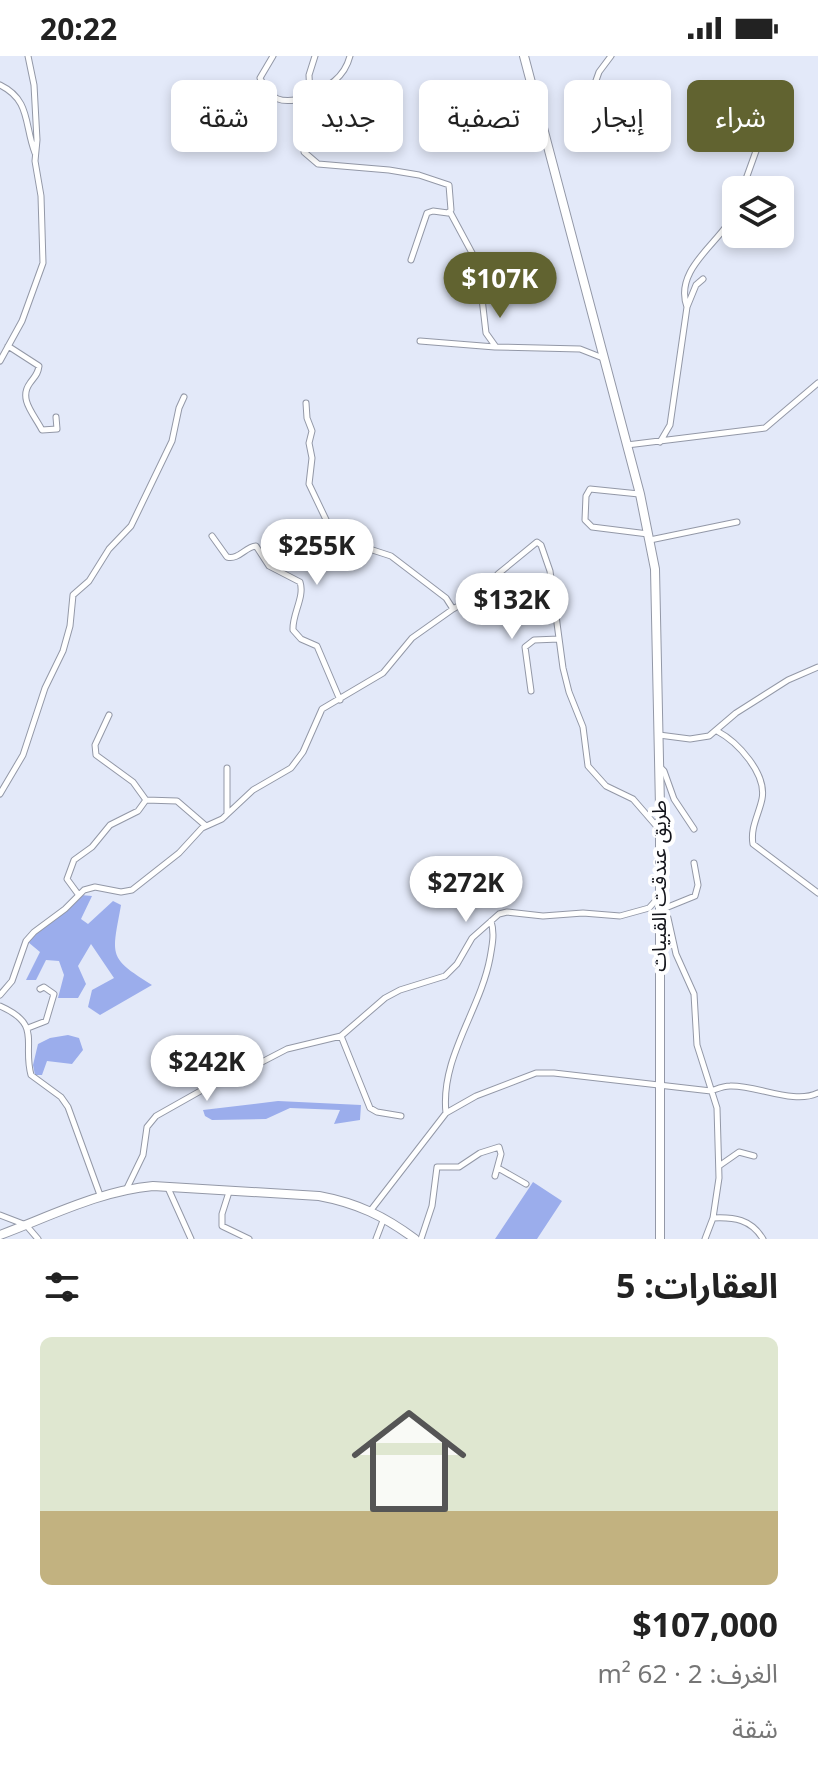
<!DOCTYPE html>
<html lang="ar">
<meta charset="utf-8">
<style>
:root{--surface:#fff;--page:#f2f2f2;--text:#222;--muted:#767676;--line:#e0e0e0;--accent:#616330}
body{margin:0;font-family:"Noto Sans","Noto Sans Arabic",sans-serif;background:var(--page);color:var(--text);direction:rtl;height:100vh;display:flex;flex-direction:column;font-size:30px;white-space:nowrap}
*{box-sizing:border-box;margin:0}
p{font-size:26px;color:var(--muted)}
.icon{flex:none;width:44px;height:44px;fill:none;stroke:currentColor;stroke-width:2;stroke-linecap:round;stroke-linejoin:round}
.map{position:relative;height:1183px;overflow:hidden;direction:ltr}
.panel{display:flex;flex-direction:column;background:var(--surface);flex:1}
.panel>*{flex:none}
.guide{position:absolute;left:24px;top:24px;width:770px;height:72px;direction:rtl;display:flex;gap:16px}
.tools{position:absolute;left:722px;top:120px;display:grid;gap:16px}
.tools a{display:grid;place-items:center;width:72px;height:72px;border-radius:12px;background:var(--surface);box-shadow:0 4px 12px #0003;font-size:40px}
.price{position:absolute;translate:-50% -68px;padding:0 18px;border-radius:28px;background:#fff;color:#222;font-size:26px;line-height:52px;filter:drop-shadow(0 2px 4px #0008)}
.price::after{content:'';position:absolute;left:50%;top:48px;width:24px;height:18px;margin-left:-12px;background:inherit;clip-path:polygon(0 0,100% 0,50% 100%)}
.price.active{background:var(--accent);color:#fff}
ul{padding:0;list-style:none}
li{display:grid;align-content:center;gap:16px;height:424px;padding:0 40px}
li+li{border-top:2px solid var(--line)}
li span{display:grid;place-items:center;height:248px;border-radius:12px;color:#555}
li>.icon{margin-inline-start:auto}
span .icon{width:144px;height:144px;fill:#fffc;stroke-width:1}
li b{font-size:34px}
h2{display:flex;justify-content:space-between;align-items:center;height:96px;padding:0 40px;font-size:34px}
.pill{padding:0 28px;border-radius:12px;background:var(--surface);box-shadow:0 4px 12px #0003;font-size:28px;line-height:72px}
.pill.active{background:var(--accent);color:#fff}
.status{display:flex;justify-content:space-between;align-items:center;height:56px;padding:0 40px;background:var(--surface);direction:ltr}
.status svg{height:22px;fill:currentColor}
.map>svg:first-child{display:block}
.forest{fill:#9badec}
.lines{fill:none;stroke-linecap:round;stroke-linejoin:round}
.minor-casing{stroke:#9398a7;stroke-width:7}
.secondary-casing{stroke:#9398a7;stroke-width:10}
.minor{stroke:#fff;stroke-width:5}
.secondary{stroke:#fff;stroke-width:8}
.labels{text-anchor:middle;stroke-width:8;stroke-linejoin:round;paint-order:stroke}
.street-label{font-size:20px;fill:#121319;stroke:#fff}
</style>
<div class="status"><b>20:22</b><svg viewBox="0 0 49 12"><path d="M0 12V9h3v3zM5 12V6h3v6zM10 12V3h3v9zM15 12V0h3v12zM26 1h20v11H26zM47 4h2v5h-2z"/></svg></div>
<div class="map">
<svg width="818" height="1183" viewBox="0 0 818 1183">
<rect width="100%" height="100%" fill="#e3e9f9"/>
<path class="forest" d="M81 839 92 840 81 863 88 868 113 845 121 849C112 900 107 901 152 929L100 959 88 951 92 934 114 922 91 888 78 910 86 928 78 942H58L64 919 59 905 46 904 36 924H26L40 896 28 886 30 881Z
M68 979 79 982 83 994 72 1008 47 1005 42 1019H35L33 1009 38 988 50 982Z
M278 1045 361 1049 360 1064 334 1068 340 1054 290 1052 266 1063 212 1064 205 1060 203 1054Z
M533 1126 562 1145 537 1183H495Z"/>
<g class="lines">
<g class="minor-casing">
<path id="minor" d="M273 0 260 22C270 45 282 48 305 42
M350 0C344 24 325 32 305 42L304 96 318 108 389 114 419 119 449 129 451 154 448 157 433 155 427 157 411 204
M0 29C31 44 24 69 35 97
M593 33 599 16 611 0
M310 40 309 19 315 0
M742 134 756 95 765 83
M450 156 478 208 486 277 496 291 580 293 603 302
M687 251 696 229 703 223
M420 285 495 291
M8 290 39 310C38 318 35 320 30 327 18 343 34 358 42 374L57 373 56 361
M0 305 22 265 43 207 41 140 35 105 37 84 34 29 28 0
M306 347 307 362 312 375 309 387 312 402 309 428 330 472 345 485 391 500 446 542 453 553
M660 386 670 369 687 251C673 212 722 186 736 155
M627 389 765 372 818 327
M639 438 590 433 586 440 585 464 592 471 648 478
M212 480 227 501C239 504 245 491 256 490L269 510 300 526C305 541 292 558 293 574L301 583 317 590 340 644
M650 484 737 466
M531 635 525 591 534 584 559 583
M109 659 95 689 96 699 133 726 146 744 177 745 206 770
M717 675C738 686 767 718 762 743 759 758 750 772 753 788L818 837
M659 679 690 683 709 680 736 657 788 624 818 611
M659 710 664 715 674 743 694 773
M0 738 23 699 45 632 63 595 70 570 73 539 89 525 109 493 131 470 172 385 179 352 184 341
M227 758V712
M78 838 67 823 74 804 92 791 110 769 138 755 146 744
M659 849 668 862 676 898 694 938 697 989 717 1052 719 1122 713 1162 705 1183
M663 853 695 840 698 829 694 807
M0 939 12 925 26 885 34 876 65 853 84 834 95 831 121 836 132 834 179 797 202 772 222 763 253 734 291 712 303 696 322 653 383 617 412 582 453 553 480 538 498 518 537 486 541 489 550 515 563 612 569 636 583 671 588 710 606 730 633 743 659 773
M0 950C43 969 22 986 31 1019L61 1041 68 1051 100 1139
M28 972 46 965 54 938 44 931 40 933
M341 980 370 1052 377 1056 401 1060
M446 1057C440 1002 480 955 490 902 492 890 495 878 491 865
M719 1110 739 1096 754 1100
M498 1112 526 1128
M127 1132 143 1099 147 1071 156 1060 211 1029 235 1020 287 993 341 980 385 942 400 934 445 920 457 908 472 882 499 858 507 856 543 860 583 857 620 860 649 852 658 842
M168 1132 191 1183
M229 1136 222 1158V1170L249 1183
M371 1154 446 1057 476 1040 536 1017H554L711 1035C717 1033 723 1030 730 1030 757 1029 794 1049 818 1037
M0 1159 26 1169 38 1183
M713 1162C734 1161 751 1163 763 1183
M376 1183 384 1162
M421 1183 432 1150 437 1111H459L480 1097 499 1091 501 1098 495 1120"/>
</g>
<g class="secondary-casing">
<path id="secondary" d="M524 0 640 438 655 513 660 751V1183
M0 1179C51 1160 99 1135 153 1130L319 1140C357 1147 384 1160 415 1183"/>
</g>
<use href="#minor" class="minor"/>
<use href="#secondary" class="secondary"/>
</g>
<g class="labels">
<g class="street-label">
<text transform="translate(659 830) rotate(-90)" y="7">طريق عندقت القبيات</text>
</g>
</g>
</svg>
<div class="tools">
<a><svg class="icon" aria-label="layers" viewBox="0 0 24 24"><path d="M12 4l9 5-9 5-9-5zM3 14l9 5 9-5"/></svg></a>
</div>
<b class="price active" style="left:500px;top:264px">$107K</b>
<b class="price" style="left:317px;top:531px">$255K</b>
<b class="price" style="left:512px;top:585px">$132K</b>
<b class="price" style="left:466px;top:868px">$272K</b>
<b class="price" style="left:207px;top:1047px">$242K</b>
<div class="guide">
<a class="pill active">شراء</a>
<a class="pill">إيجار</a>
<a class="pill">تصفية</a>
<a class="pill">جديد</a>
<a class="pill">شقة</a>
</div>
</div>
<section class="panel">
<h2>العقارات: 5<svg class="icon" aria-label="filters" viewBox="0 0 24 24"><path d="M4 7h16M4 17h16"/><circle cx="9" cy="7" r="2"/><circle cx="15" cy="17" r="2"/></svg></h2>
<ul>
<li><span style="background:linear-gradient(#dfe7d0 70%,#c2b280 0)"><svg class="icon" aria-label="home" viewBox="0 0 24 24"><path d="M3 11l9-7 9 7M6 9v11h12V9"/></svg></span><div><b>$107,000</b><p>الغرف: 2 · 62 m²</p><p>شقة</p></div></li>
</ul>
</section>
